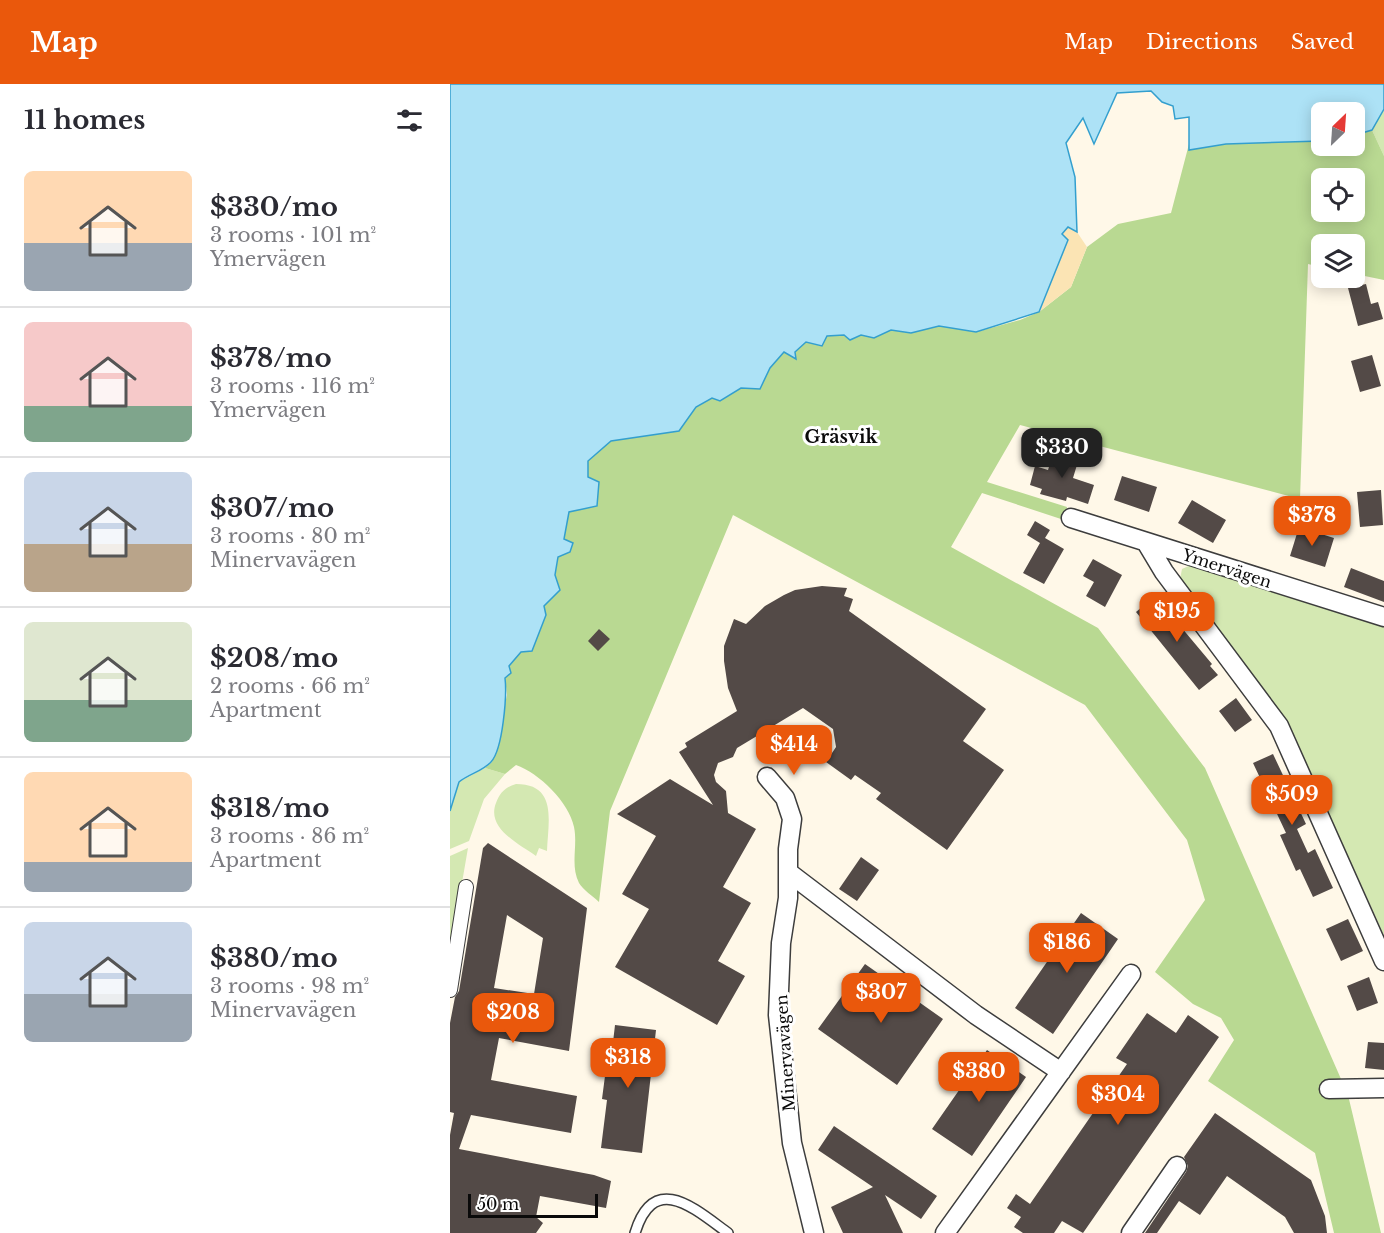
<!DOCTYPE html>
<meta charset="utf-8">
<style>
:root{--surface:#fff;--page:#f7f7f7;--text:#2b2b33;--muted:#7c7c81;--line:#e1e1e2;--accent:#ea580c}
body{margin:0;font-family:"Libre Baskerville",serif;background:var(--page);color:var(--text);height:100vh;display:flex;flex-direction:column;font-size:22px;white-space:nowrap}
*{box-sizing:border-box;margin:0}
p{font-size:20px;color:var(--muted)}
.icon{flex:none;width:33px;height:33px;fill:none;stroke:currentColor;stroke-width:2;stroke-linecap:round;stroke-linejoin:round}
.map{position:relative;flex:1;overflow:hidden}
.side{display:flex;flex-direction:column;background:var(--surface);width:450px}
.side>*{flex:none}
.needle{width:39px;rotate:25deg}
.buttons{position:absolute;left:861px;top:18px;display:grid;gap:12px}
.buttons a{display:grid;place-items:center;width:54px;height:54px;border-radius:9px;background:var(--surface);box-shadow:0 3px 15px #0003;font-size:30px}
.scale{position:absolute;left:18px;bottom:15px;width:130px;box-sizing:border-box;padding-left:6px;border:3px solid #0a0a0a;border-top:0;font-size:16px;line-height:21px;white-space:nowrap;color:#0a0a0a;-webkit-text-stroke:4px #fff;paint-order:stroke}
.price{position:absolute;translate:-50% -51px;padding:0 14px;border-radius:12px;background:var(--accent);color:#fff;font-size:20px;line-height:39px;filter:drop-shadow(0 2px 3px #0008)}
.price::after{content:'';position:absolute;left:50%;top:36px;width:18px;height:14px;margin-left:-9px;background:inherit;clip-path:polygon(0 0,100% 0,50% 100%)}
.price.selected{background:#222;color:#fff}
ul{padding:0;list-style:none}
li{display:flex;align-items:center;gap:18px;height:150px;padding:0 24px}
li+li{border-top:2px solid var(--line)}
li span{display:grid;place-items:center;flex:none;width:168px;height:120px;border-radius:9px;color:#555}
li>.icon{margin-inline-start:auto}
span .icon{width:72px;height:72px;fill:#fffc;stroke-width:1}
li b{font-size:26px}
h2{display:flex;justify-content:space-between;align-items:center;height:72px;padding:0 24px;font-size:26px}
header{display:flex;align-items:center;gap:36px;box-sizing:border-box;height:84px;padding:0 30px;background:var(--accent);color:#fff}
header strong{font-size:28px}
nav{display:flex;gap:33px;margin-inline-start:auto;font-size:21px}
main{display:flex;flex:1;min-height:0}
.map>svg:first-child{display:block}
.green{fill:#d4e8b2}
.forest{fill:#b9d992;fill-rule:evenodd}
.sand{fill:#fbe4b4}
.water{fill:#ade2f6;stroke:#339fce;stroke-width:1.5}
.building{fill:#534a47;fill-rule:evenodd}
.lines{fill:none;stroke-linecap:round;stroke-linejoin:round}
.service-casing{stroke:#3d3d3d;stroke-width:12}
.pedestrian-casing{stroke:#3d3d3d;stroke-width:16}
.minor-casing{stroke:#3d3d3d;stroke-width:21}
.service{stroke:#fff;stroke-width:9}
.pedestrian{stroke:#fff;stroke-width:14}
.minor{stroke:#fff;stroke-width:18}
.labels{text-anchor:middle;stroke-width:6;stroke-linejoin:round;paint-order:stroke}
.street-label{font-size:16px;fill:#0a0a0a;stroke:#fff}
.neighbourhood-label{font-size:18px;font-weight:bold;fill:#0a0a0a;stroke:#fff}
</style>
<header>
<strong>Map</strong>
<nav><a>Map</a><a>Directions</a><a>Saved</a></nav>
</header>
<main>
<section class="side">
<h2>11 homes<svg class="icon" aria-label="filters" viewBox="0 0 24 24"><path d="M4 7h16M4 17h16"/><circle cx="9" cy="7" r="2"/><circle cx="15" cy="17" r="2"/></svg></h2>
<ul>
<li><span style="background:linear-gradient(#ffd9b3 60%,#9aa5b1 0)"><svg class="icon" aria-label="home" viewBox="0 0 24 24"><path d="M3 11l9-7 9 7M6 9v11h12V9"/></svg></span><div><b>$330/mo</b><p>3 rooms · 101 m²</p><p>Ymervägen</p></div></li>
<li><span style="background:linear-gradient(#f6c9c9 70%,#7fa58c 0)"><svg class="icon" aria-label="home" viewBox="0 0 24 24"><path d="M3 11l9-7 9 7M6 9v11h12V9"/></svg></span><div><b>$378/mo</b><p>3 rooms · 116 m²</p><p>Ymervägen</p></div></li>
<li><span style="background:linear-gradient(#c9d6e8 60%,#b9a48a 0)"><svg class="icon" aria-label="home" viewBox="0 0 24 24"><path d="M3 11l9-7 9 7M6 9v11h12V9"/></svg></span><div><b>$307/mo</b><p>3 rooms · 80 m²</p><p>Minervavägen</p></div></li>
<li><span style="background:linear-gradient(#dfe7d0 65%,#7fa58c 0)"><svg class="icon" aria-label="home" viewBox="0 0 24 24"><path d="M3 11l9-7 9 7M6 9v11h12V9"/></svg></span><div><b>$208/mo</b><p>2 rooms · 66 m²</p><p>Apartment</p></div></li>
<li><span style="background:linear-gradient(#ffd9b3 75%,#9aa5b1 0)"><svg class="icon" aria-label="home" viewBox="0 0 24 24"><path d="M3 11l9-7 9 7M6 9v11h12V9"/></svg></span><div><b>$318/mo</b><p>3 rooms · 86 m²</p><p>Apartment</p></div></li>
<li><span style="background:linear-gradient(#c9d6e8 60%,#9aa5b1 0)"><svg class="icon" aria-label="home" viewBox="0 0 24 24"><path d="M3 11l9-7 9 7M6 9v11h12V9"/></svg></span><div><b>$380/mo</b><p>3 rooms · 98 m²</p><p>Minervavägen</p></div></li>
</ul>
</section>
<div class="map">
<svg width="934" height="1149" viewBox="0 0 934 1149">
<rect width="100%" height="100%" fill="#fff8e8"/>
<path class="green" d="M934 25V72L922 46Z
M743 480 934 542V851L838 641 730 495 732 485Z
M35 684 55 690 34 715 19 757 0 765V727L9 698Z
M66 700C108 700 98 738 97 767L89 764 86 772C69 760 36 744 46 719 50 708 56 703 66 700Z
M18 764 0 868V772Z"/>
<path class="forest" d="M922 46 934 72V196L905 190 904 160H872L871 183 858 180 850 415 570 341 537 398 617 423 614 436 532 409 501 463 648 544 755 684 898 1011 931 1149H884L865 1069 758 997 784 956 771 934 743 920 705 888 755 816 737 756 635 621 283 431 160 727 149 818C143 812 133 806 129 799 120 781 128 762 124 743 119 718 89 689 66 681L55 690 35 684 42 678 57 611 55 594 59 582 71 568 94 522 110 506 105 491 108 473 119 428 138 393V377L161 357 229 347 246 323 262 314 270 317 291 304 309 305 320 284 334 267 346 274 345 268 356 258 372 262 377 252 394 251 400 256 411 251 424 254 441 246 460 249 489 242 526 248 570 236 589 228 621 203 637 163 668 140 721 129 739 60 740 66 776 60 871 57 872 62H904L905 51ZM872 94H904V128H872Z"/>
<path class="sand" d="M618 143 627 148 637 163 621 203 589 228 618 156 612 150Z"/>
<path class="water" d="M0 0H934V25L922 46 905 51 904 28H872L871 57 776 60 739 66V33L725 35 723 22 712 18 701 7 667 9 644 60 633 34 616 59 625 93 627 148 618 143 612 150 618 156 589 228 526 248 489 242 461 249 441 246 424 254 411 251 400 256 394 251 377 252 372 262 356 258 345 268 346 275 334 268 320 284 310 305 291 304 270 317 262 314 246 323 229 347 161 357 138 377V393L149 398 147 422 119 428 114 455 123 459 120 468 108 473 105 491 110 506 94 522 96 531 82 567 71 568 59 582 61 589 55 594C57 611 53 665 41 678 33 687 19 690 9 698L0 727Z"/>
<path class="building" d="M916 200 921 220 928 218 933 235 908 242 898 204Z
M922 271 931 302 910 308 901 277Z
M605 364 630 371 623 394 644 401 638 420 617 413 616 417 590 410 592 405 580 401 585 382 598 386Z
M672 392 707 403 699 428 664 416Z
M931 406 933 441 910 443 907 408Z
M742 416 776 436 763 459 728 439Z
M585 437 600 446 595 454 614 465 594 500 573 489 590 459 577 451Z
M849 443 884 454 875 483 840 472Z
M643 475 672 491 655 523 636 512 644 498 633 492Z
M901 484 934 497V518L894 503Z
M372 502 397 504 394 512 403 515 399 527 536 625 513 657 554 686 497 766 426 715 431 709 405 691 401 696 376 678 386 663 383 645 353 624 287 664 283 673 268 679 264 691 266 698 276 707 278 729 306 745 273 803 301 819 268 877 295 892 267 941 165 883 199 825 172 810 206 752 167 730 220 695 263 721 229 668 237 663 235 659 287 627 278 604 274 577V562L284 535 296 540 315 522 334 511 345 506Z
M705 512 762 580 760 582 768 591 749 606 686 528Z
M149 545 160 555 148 567 138 557Z
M786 614 802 636 785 648 769 627Z
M823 670 856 740 847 745 858 769 865 765 883 804 863 813 850 785 846 787 830 751 836 749 803 679Z
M38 759 137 824 119 967 49 954 41 996 127 1012 121 1049 21 1031 9 1065 144 1091 161 1097 156 1124 90 1112 86 1133 93 1139 86 1149H0V1051L4 1029 0 1028V939L5 913 9 907 33 764ZM57 831 93 854 84 910 44 904Z
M411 773 429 786 407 817 389 805Z
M631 829 668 855 603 950 565 924Z
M898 835 913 867 891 877 876 845Z
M415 880 493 935 447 1001 368 945Z
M919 893 928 919 907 927 897 902Z
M697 929 726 949 738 931 769 953 633 1149 612 1137 604 1149H573L564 1143 571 1133 557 1124 566 1110 580 1120 677 980 666 974Z
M165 941 206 946 192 1069 151 1064 157 1016 152 1015 155 992 159 993Z
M918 958 934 959V986L915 984Z
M537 966 576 993 522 1072 482 1045Z
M765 1029 861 1096 875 1132 877 1149H844L835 1133 777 1092 750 1131 729 1117 707 1149H695L736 1088 738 1082 734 1073Z
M384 1042 487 1112 471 1135 435 1111 453 1149H393L381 1123 423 1103 368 1066Z"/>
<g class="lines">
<g class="service-casing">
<path id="service" d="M185 1149C204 1087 245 1125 278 1149"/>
</g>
<g class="pedestrian-casing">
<path id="pedestrian" d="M0 906 16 803"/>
</g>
<g class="minor-casing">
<path id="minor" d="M621 434 934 533
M696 458 714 488 829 642 934 877
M317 693 335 714 342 735 338 765V814L331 859 328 931 342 1059 364 1149
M338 788 526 931 611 988
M879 1005 934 1004
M495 1149 681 890
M681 1149 727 1082"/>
</g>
<use href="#service" class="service"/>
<use href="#pedestrian" class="pedestrian"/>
<use href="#minor" class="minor"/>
</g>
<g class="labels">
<g class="street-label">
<text transform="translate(777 484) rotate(18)" y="6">Ymervägen</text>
<text transform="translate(335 969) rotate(-94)" y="6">Minervavägen</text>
</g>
<g class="neighbourhood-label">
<text x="391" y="359">Gräsvik</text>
</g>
</g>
</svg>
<div class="buttons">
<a><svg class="needle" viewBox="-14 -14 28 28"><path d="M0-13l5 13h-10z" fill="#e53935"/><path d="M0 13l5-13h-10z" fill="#7c7c81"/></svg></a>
<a><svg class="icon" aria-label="locate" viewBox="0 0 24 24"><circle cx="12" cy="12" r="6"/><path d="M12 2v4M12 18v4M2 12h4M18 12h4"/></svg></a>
<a><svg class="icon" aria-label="layers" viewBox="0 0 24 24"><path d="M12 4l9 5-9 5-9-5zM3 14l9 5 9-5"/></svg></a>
</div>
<div class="scale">50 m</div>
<b class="price selected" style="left:612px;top:395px">$330</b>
<b class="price" style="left:862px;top:463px">$378</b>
<b class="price" style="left:727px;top:559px">$195</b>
<b class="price" style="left:344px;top:692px">$414</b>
<b class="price" style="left:842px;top:742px">$509</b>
<b class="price" style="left:617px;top:890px">$186</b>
<b class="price" style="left:431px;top:940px">$307</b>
<b class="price" style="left:63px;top:960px">$208</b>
<b class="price" style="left:178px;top:1005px">$318</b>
<b class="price" style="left:529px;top:1019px">$380</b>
<b class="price" style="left:668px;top:1042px">$304</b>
</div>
</main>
